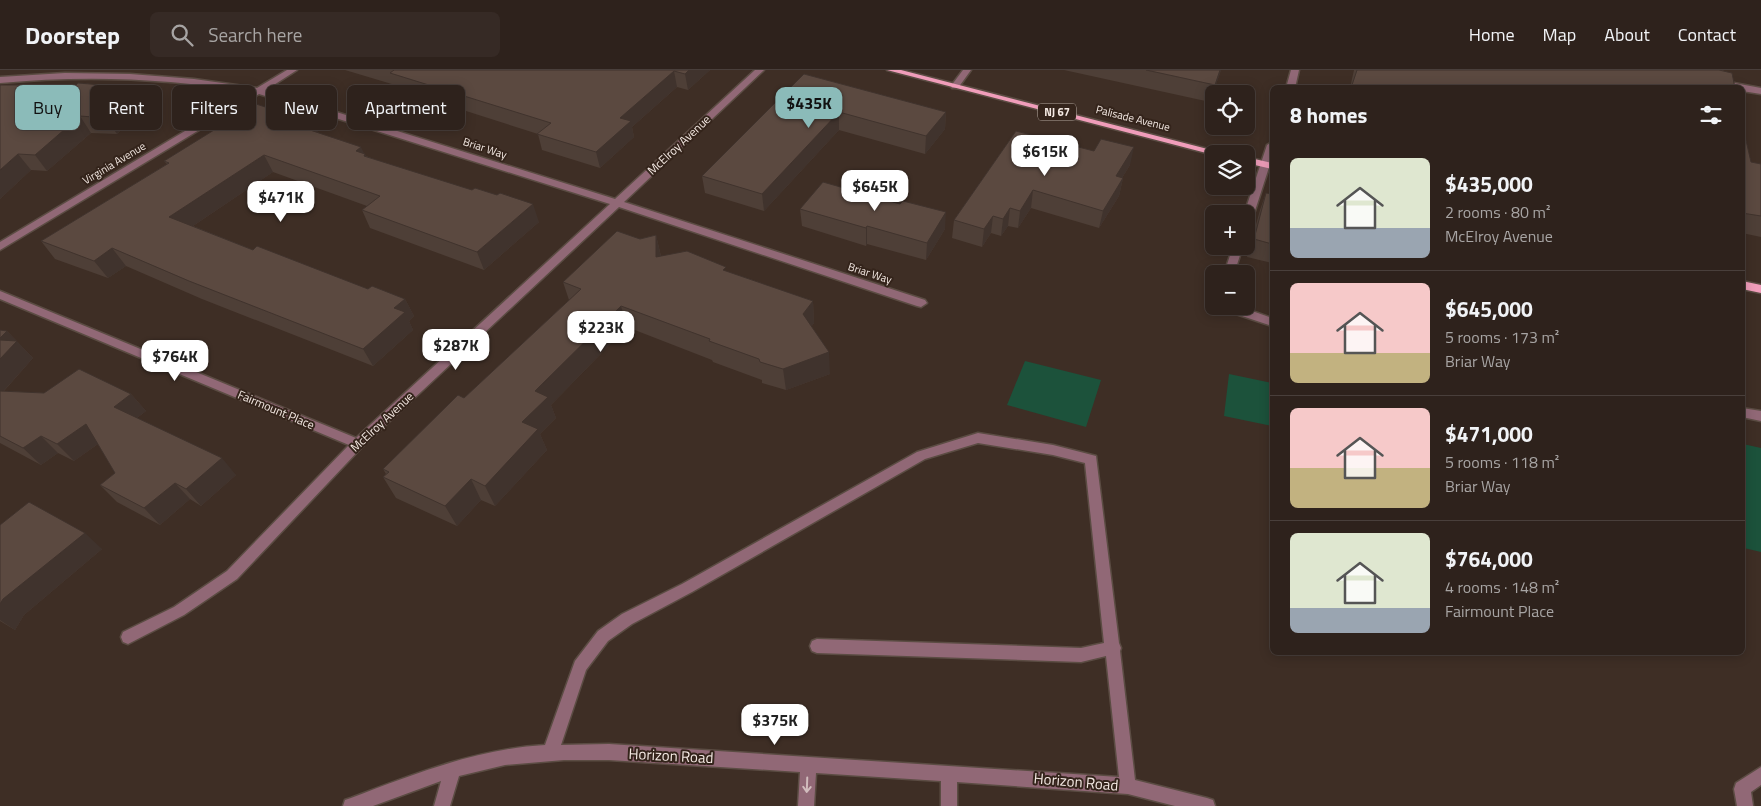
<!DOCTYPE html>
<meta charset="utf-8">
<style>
:root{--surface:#2e221c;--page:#362a25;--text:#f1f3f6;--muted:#a7a4a3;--line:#493f3b;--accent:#8bbbb9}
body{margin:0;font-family:"Titillium Web",sans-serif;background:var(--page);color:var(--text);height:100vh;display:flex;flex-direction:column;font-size:19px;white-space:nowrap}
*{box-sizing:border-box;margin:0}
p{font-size:16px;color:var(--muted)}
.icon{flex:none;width:28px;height:28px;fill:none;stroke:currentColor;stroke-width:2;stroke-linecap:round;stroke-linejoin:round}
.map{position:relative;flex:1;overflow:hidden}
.side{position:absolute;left:1270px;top:15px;width:475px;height:570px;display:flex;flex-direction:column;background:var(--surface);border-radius:8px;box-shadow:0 2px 12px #0003,0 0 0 1px var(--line)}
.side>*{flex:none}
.hud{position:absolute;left:15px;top:15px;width:475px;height:45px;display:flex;gap:10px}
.buttons{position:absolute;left:1205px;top:15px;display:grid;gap:10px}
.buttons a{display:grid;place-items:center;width:50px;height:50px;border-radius:8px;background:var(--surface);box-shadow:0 2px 12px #0003,0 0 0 1px var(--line);font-size:25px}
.price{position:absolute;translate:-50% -42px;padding:0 11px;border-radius:10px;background:#fff;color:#222;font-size:16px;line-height:32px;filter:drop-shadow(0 1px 2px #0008)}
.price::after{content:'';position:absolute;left:50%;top:30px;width:15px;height:11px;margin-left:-8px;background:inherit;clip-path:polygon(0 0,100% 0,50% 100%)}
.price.active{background:var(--accent);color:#111}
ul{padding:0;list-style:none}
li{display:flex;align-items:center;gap:15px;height:125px;padding:0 20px}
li+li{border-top:1px solid var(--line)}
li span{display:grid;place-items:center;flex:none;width:140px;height:100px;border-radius:8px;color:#555}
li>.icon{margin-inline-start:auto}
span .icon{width:60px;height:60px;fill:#fffc;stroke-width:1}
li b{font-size:21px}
h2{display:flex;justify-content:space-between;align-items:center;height:60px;padding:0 20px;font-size:21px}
.chip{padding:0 18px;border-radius:8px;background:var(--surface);box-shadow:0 2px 12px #0003,0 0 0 1px var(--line);font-size:18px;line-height:45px}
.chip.active{background:var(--accent);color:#111}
header{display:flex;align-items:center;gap:30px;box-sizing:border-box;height:70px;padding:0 25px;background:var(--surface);border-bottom:1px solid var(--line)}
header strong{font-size:24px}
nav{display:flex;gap:28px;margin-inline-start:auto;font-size:18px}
.search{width:350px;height:45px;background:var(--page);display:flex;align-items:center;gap:12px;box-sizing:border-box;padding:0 18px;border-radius:8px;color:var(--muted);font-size:19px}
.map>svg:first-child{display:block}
.green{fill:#1c523b}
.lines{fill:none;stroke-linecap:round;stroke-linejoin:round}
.minor-casing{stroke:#5b4c43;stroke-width:3}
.major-casing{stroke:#5b4c43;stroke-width:3}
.minor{fill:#916876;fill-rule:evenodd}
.major{fill:#f09dba;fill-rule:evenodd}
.wall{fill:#4e3f37}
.shaded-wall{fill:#40332d}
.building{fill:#5b4940;stroke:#40332d}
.oneway{stroke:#d1bcbd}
.labels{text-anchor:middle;stroke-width:4;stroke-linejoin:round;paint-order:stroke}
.shield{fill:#34241b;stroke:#baaea7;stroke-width:1}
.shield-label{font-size:11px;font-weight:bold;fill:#f4e9e3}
.far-street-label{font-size:11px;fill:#f4e9e3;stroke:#34241b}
.street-label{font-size:12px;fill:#f4e9e3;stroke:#34241b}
.near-street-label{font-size:15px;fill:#f4e9e3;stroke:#34241b}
</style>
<header>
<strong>Doorstep</strong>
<div class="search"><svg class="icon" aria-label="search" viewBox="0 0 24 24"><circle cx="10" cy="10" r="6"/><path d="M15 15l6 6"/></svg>Search here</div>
<nav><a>Home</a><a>Map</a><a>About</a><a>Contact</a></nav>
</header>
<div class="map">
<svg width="1761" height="736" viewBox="0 0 1761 736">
<rect width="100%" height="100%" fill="#3e2e25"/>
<path class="green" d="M1025 291 1101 310 1086 357 1007 335Z
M1229 304 1272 313V356L1224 346Z
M1743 374 1761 378V482L1744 478 1743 472Z"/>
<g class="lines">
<g class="minor-casing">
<path id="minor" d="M287 0H297L266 20 615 129 755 0H764L624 132 925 230 927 233 921 237 917 236 619 137 362 377 237 509 184 545 128 574 123 572 121 567 123 562 174 537 227 501 349 375 0 229V221L356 368 610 134 259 24 0 180V172L250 22C167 8 84 5 0 13V7L65 3 130 4 194 9 257 18Z
M963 0H971L958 18H952L951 16Z
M1291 0H1299L1295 18H1286Z
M1718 10 1761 18V24L1742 21V18H1726L1715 15V11Z
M1272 72V88L1251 153 1246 156V144H1244L1267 75Z
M1233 176H1243L1234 204H1224Z
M1220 236H1238L1272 248V256L1221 239Z
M1742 338 1761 341V351L1742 347Z
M978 363 1053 375 1096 386 1119 573 1121 578 1120 581 1135 710 1207 728 1213 730 1215 736H1175L1128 724 957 712V736H941V711L816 703 814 736H798L800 702 609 690H564L505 695 459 706 450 736H434L441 711 373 736H343L345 730 351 728C414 704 477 679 545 675L575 591 598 561 622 544 682 514 917 382ZM978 373 1053 385 1085 393 1104 573 1081 578 817 569 812 571 810 576 812 581 817 583 1081 592 1106 586 1119 707 609 674 561 675 586 600 608 571 632 554 692 522 925 389Z
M1761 697V715L1751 722 1753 736H1737L1734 719 1736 713Z"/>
</g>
<g class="major-casing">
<path id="major" d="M887 0H901L1227 84 1214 85Z
M1246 87 1272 93V99L1246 93Z
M1742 211 1761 215V223L1742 219Z"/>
</g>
<use href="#minor" class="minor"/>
<use href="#major" class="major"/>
</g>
<path class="wall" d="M345 0H710L688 20 677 17 632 57 634 67 600 98 542 80 538 64 397 19 395 15Z
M1064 0H1221L1210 32Z
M1354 0H1724L1723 1 1735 18H1350Z
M804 4 946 42 945 59 925 84 839 60 764 141 705 123 702 106Z
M0 15 148 35 117 64 91 63 47 101 31 100 0 129Z
M313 52 318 63 364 84 366 86 539 152 484 200 370 158 362 140 367 136 273 102 193 156 253 180 368 219 405 229 414 246 409 251 413 260 373 296 202 229 126 196 108 208 55 189 41 171 167 94 164 91Z
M1742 53 1751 92 1761 94V167L1742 163Z
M1016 61 1130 95 1122 108H1123L1119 126 1099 158 1031 138 1018 158 1008 156 1001 166 991 163 982 177 952 168 954 150Z
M1266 123 1272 124V193L1247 187 1260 140Z
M800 139 945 159 926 190 867 174 866 176 802 156Z
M656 165 661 186 727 202 813 231 814 253 811 257 830 304 786 320 762 313V310L713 292 712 290 627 257 551 335 556 348 540 364 547 380 495 436 481 430 457 456 396 428 383 407 386 404 383 399 464 328 569 230 563 212 640 169Z
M0 260 7 261 33 288 4 321 44 323 131 324 146 341 137 348 236 405 201 436 190 429 160 455 117 432 100 415 115 403 98 374 74 391 58 383 41 395 0 373Z
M0 455 102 479 24 545 15 560 0 551Z"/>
<path class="shaded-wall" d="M689 0H710L688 20 685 4Z
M1220 0H1221L1210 32 1215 15Z
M674 1 677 17 632 57 634 67 600 98 596 82 620 48Z
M138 18 148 35 117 64 106 48Z
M839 42V60L764 141 762 124Z
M946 42 945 59 925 84 926 66Z
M80 46 91 63 47 101 35 85Z
M313 52 322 69 304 58Z
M361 77 365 85V84L374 102 356 81Z
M1134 77 1130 95 1112 124 1116 106Z
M18 84 31 100 0 129V100Z
M264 85 273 102 181 164 169 147Z
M1123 108 1119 126 1099 158 1103 141Z
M1033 120 1031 138 1018 158 1020 141Z
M533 134 539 152 484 200 477 182Z
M1010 138 1008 156 1001 166 1003 149Z
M946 142 945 159 926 190 927 173Z
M993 146 991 163 982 177 984 159Z
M867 156V174L866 176V158Z
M656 165 661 187H656Z
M112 178 126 196 108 208 94 191Z
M405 229 414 246 409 251 413 260 373 296 363 279 394 238Z
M813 231 814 253 804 266 803 244Z
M621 236 627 257 551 335 556 348 540 364 547 380 495 436 485 416 522 352 535 321Z
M7 261 33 288 0 325V268Z
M829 282 830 304 786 320 783 299Z
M131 324 146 341 129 354 114 337Z
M86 354 102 371 74 391 57 374Z
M41 366 58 383 41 395 23 378Z
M222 388 236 405 201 436 186 419Z
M471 409 481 430 457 456 445 436Z
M175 413 190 429 160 455 144 438Z
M85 463 102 479 24 545 15 560 0 550V534L3 529Z"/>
<path class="building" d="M393 0H689L685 4 674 1 620 48 631 51 596 82 537 64 551 53 390 3 394 0Z
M1146 0H1220L1215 15Z
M1357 0H1719L1732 3 1735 18H1559L1547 15V18H1351Z
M804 4 946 42 926 66 839 42 762 124 702 106Z
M78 13 138 18 106 48 80 46 35 85 18 84 0 100V15H76Z
M256 34 313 52 304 58 361 77 356 81 365 84 364 86 472 120 475 118 497 125 500 123 533 134 477 182 362 140 380 126 264 85 169 147 253 180 257 176 368 219 372 216 405 229 394 238 405 242 363 279 189 211 112 178 94 191 41 171 169 93 164 91Z
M1742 53 1751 92 1761 94V146L1742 143Z
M1016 61 1094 81 1101 69 1134 77 1116 106 1123 108 1103 141 1033 120 1020 141 1010 138 1003 149 993 146 984 159 954 150Z
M823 112 900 134 903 131 946 142 927 173 867 156 866 158 800 139Z
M1266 123 1272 124V174L1254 169Z
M617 161 640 169 656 165V187L687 181 726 197 723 200 813 231 803 244 829 282 783 299 760 292 759 289 709 271 710 269 621 236 535 321 548 327 522 352 538 359 485 416 471 409 445 436 383 407 389 402 383 399 458 325 464 328 581 219 563 212Z
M0 260 7 261 0 268Z
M0 270 17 271 0 289Z
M79 299 131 324 114 337 222 388 186 419 175 413 144 438 100 415 115 403 86 354 57 374 41 366 23 378 0 366V321L44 323Z
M29 432 85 463 3 529 0 534V455Z"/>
<defs><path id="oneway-shaft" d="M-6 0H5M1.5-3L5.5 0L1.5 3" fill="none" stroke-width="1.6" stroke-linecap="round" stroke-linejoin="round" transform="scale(1.25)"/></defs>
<use class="oneway" href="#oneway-shaft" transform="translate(807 715) rotate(92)"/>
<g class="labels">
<rect class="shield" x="1038" y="33.5" width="38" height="17" rx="4"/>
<g class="shield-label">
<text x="1057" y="46">NJ 67</text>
</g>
<g class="far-street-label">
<text transform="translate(1133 48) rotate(14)" y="4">Palisade Avenue</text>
<text transform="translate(485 78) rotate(18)" y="4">Briar Way</text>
<text transform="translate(114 93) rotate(-31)" y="4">Virginia Avenue</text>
<text transform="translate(870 203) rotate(18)" y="4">Briar Way</text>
</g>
<g class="street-label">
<text transform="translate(679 75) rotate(-43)" y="4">McElroy Avenue</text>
<text transform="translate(276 340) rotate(23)" y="4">Fairmount Place</text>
<text transform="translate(382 352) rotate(-43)" y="4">McElroy Avenue</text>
</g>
<g class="near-street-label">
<text transform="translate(671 686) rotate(3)" y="5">Horizon Road</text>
<text transform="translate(1076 712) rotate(5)" y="5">Horizon Road</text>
</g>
</g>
</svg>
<div class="buttons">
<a><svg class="icon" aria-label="locate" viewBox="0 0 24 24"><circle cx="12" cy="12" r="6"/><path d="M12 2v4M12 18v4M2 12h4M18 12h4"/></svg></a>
<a><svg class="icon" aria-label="layers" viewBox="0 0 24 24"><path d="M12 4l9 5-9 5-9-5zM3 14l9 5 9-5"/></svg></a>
<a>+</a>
<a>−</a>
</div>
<b class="price active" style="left:809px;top:59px">$435K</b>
<b class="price" style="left:1045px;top:107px">$615K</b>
<b class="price" style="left:875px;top:142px">$645K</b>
<b class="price" style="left:281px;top:153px">$471K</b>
<b class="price" style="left:601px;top:283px">$223K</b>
<b class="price" style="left:456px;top:301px">$287K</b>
<b class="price" style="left:175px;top:312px">$764K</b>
<b class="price" style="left:775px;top:676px">$375K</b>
<div class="hud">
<a class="chip active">Buy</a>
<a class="chip">Rent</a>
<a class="chip">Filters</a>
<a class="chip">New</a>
<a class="chip">Apartment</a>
</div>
<section class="side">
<h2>8 homes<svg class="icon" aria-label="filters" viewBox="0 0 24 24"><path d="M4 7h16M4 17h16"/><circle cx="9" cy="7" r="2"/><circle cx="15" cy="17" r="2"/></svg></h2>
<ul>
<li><span style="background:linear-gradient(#dfe7d0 70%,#9aa5b1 0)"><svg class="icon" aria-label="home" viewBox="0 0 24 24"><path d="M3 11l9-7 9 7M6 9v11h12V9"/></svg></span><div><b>$435,000</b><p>2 rooms · 80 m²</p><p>McElroy Avenue</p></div></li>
<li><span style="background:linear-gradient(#f6c9c9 70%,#c2b280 0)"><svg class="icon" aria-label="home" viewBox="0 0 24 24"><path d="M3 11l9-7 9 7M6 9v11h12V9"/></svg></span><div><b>$645,000</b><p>5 rooms · 173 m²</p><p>Briar Way</p></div></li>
<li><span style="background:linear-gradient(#f6c9c9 60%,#c2b280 0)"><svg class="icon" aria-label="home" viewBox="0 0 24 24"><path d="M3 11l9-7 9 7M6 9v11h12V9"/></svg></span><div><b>$471,000</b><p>5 rooms · 118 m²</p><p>Briar Way</p></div></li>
<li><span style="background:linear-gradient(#dfe7d0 75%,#9aa5b1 0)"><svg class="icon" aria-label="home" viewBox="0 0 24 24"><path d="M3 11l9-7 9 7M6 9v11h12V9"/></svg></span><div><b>$764,000</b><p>4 rooms · 148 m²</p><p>Fairmount Place</p></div></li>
</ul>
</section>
</div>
